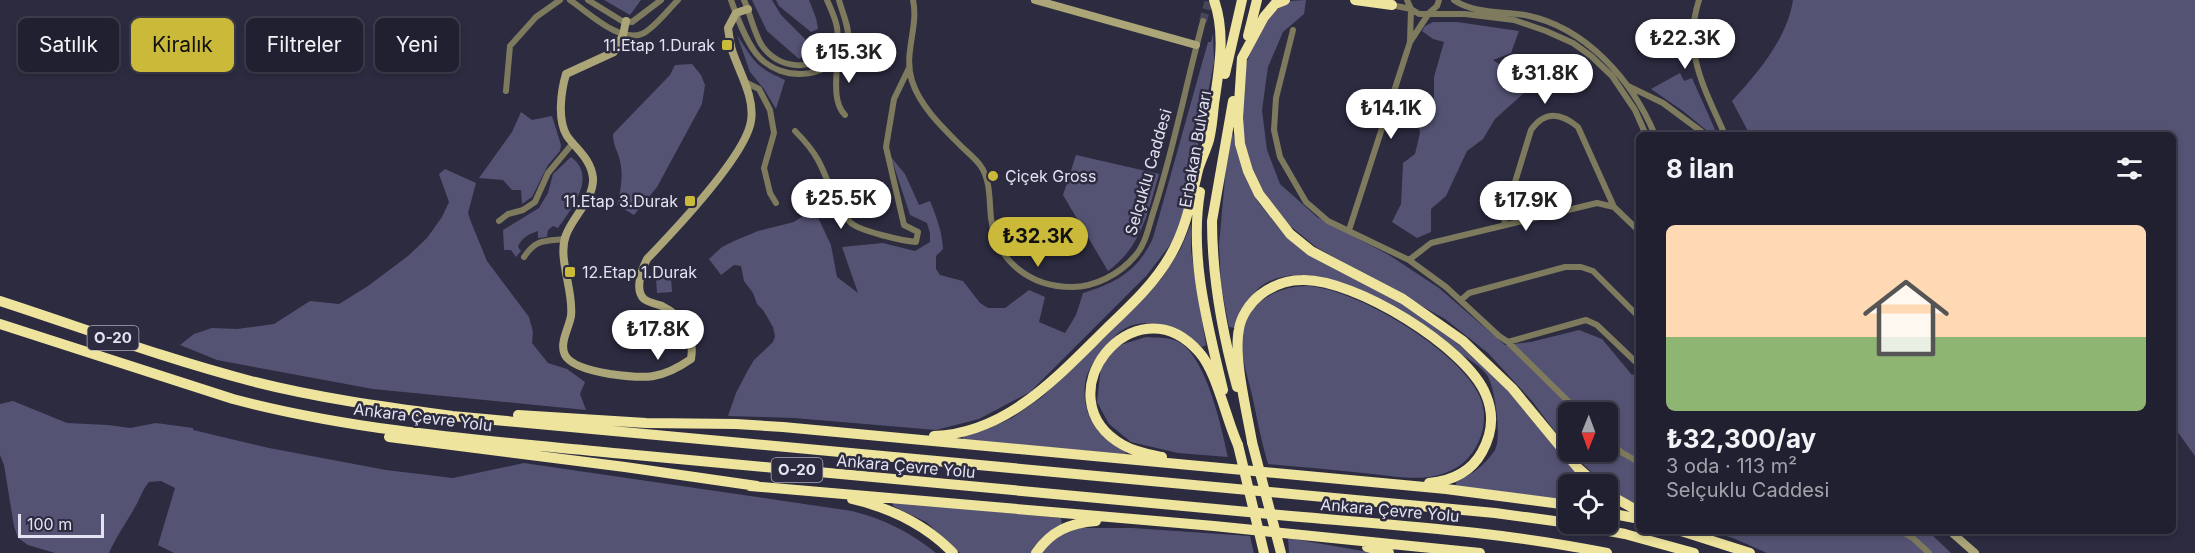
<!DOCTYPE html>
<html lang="tr">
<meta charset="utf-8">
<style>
:root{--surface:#212030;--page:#2d2d3c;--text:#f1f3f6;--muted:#a2a3ab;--line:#3e3e4c;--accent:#cbba39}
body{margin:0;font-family:Inter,sans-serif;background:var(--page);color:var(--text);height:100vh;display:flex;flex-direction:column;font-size:22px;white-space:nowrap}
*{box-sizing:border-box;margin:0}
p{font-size:20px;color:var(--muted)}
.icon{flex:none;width:33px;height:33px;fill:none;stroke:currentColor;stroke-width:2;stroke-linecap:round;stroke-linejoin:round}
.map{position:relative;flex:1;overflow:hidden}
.sheet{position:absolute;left:1636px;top:132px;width:540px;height:402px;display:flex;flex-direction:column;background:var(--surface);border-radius:9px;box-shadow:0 3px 9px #0003,0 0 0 2px var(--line)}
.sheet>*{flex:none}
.hud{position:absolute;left:18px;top:18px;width:570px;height:54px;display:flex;gap:12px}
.needle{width:39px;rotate:181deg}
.buttons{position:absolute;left:1558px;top:402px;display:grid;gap:12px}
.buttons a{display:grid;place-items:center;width:60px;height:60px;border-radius:9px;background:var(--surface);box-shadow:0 3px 9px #0003,0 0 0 2px var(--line);font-size:30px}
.scale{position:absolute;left:18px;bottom:15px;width:86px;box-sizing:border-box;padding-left:6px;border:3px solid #e2e2f0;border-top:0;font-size:16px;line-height:21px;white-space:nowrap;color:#e2e2f0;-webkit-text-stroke:4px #2c2b40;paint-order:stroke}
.price{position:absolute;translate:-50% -51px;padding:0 14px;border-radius:21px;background:#fff;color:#222;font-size:20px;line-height:39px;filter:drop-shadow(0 2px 3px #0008)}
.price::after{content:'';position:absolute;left:50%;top:36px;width:18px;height:14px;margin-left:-9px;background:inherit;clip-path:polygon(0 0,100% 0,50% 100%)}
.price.selected{background:var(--accent);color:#111}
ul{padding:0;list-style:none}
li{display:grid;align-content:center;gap:12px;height:318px;padding:0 30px}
li span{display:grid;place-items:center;height:186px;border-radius:9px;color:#555}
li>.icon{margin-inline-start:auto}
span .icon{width:108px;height:108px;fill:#fffc;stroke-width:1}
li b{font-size:26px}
h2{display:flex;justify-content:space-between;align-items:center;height:72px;padding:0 30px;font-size:26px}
.tag{padding:0 21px;border-radius:9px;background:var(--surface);box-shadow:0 3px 9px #0003,0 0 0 2px var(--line);font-size:21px;line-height:54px}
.tag.selected{background:var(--accent);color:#111}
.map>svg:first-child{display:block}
.green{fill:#545374}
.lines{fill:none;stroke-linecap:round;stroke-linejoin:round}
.secondary-tunnel{stroke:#47465a;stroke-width:8;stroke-dasharray:8 4;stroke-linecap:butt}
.street{stroke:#7d7a5e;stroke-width:6}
.secondary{stroke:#aba578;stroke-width:8}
.highway{stroke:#eee49e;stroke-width:10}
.highway-bridge{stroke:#eee49e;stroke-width:10}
.poi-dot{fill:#cbba39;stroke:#2c2b40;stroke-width:2}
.labels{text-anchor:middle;stroke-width:5;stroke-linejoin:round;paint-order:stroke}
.shield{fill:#2c2b40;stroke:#ababbb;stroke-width:1.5}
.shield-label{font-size:15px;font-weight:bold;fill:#e2e2f0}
.poi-label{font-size:16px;fill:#e2e2f0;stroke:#2c2b40;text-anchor:end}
.street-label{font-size:16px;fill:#e2e2f0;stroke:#2c2b40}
</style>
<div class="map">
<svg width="2195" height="553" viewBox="0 0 2195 553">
<rect width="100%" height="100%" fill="#2c2b40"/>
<path class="green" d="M604 0H641L630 15Z
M752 0H772L781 15 805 39 808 54 799 59 767 31Z
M776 0H809L816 18 818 29 811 32 779 6Z
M1306 0 1304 14 1283 32 1268 67 1262 110 1267 150 1280 184 1317 217 1389 255 1439 288 1505 345 1531 342 1579 330 1602 339 1632 375 1639 372V505L1613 493 1608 488V484H1604L1570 452H1608V412H1569V450L1532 401 1488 353 1445 319 1316 247 1284 221 1265 196 1244 156 1241 131 1243 72 1256 38 1269 15 1289 1Z
M1793 0H2195V456L2174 427V135H1750L1732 101C1758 72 1787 39 1793 0Z
M1433 22H1457L1519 31 1511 53 1493 60 1532 86 1495 119 1483 139 1467 151 1446 196 1431 209V232L1417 238 1392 222 1401 204 1403 163 1415 154 1420 133 1417 118 1425 106 1434 101V77L1444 42 1433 39 1422 31 1425 26Z
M1213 33 1214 62 1186 207 1177 236 1147 275 1030 392 979 419 936 430 794 418 728 416 736 393 748 370 754 360 773 342 775 336 773 327 763 310 757 304 753 293 744 281 741 266 734 265 721 275 709 259 722 247 734 241 758 231 794 222 814 209 831 245 837 277 858 293 842 247 883 243 915 251 930 242V233L927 223 910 215 891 157 905 174 919 205 930 201C937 218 942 231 943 249L936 256V269L940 275 963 281 980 303 988 308H1005L1029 290 1045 297 1039 322 1065 333 1076 315 1083 293C1116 283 1138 271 1153 238L1208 42H1211Z
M737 35C754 61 755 67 785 80L776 109 764 89 750 72Z
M692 64 701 75 705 85 702 104 657 187 634 215 617 205C621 189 624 174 619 157 616 148 613 144 613 134L670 75 675 65Z
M1680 73 1684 81 1692 78 1716 132 1711 134 1683 111 1651 89Z
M521 112 532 120 552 116 561 145 560 151 548 165 532 197 522 204 521 190H512L503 180 479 178 512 132Z
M1229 134H1233L1247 180 1258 202 1288 239 1410 307 1488 367 1587 484H1569V504L1455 487 1457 481C1474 473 1484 466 1495 450 1502 437 1495 387 1487 375 1481 366 1466 358 1458 352 1416 318 1320 252 1266 283 1251 291 1242 313 1235 328L1229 327 1221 285 1219 245Z
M1076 155 1159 174C1148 212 1142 246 1108 271L1063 195Z
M571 157C598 177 571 209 558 228L553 226 548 230 547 237 538 238V231C529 234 521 238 518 247L521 251 516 257 511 250H504L503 230 539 208 548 193 553 174Z
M445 169 476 183 468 213 471 222 487 261 529 317 533 332 532 343 548 363 567 369 585 382 580 394 586 410 373 389 217 360 180 345 194 334 212 328 237 329 274 324 310 301 339 304 368 286 408 256 427 238 442 217 449 202 439 174Z
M1191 224V251L1206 345 1202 347C1181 330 1146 313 1121 331 1116 334 1112 340 1108 344 1098 355 1087 368 1085 384 1081 413 1098 440 1125 449L1126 454 963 441V436L988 429 1012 418 1042 397 1162 278 1181 248Z
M671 277 672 292 657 293 656 278Z
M1306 286C1354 287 1462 352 1480 397 1486 411 1485 427 1479 441 1471 459 1458 470 1439 475 1418 481 1393 476 1372 474 1337 470 1302 467 1268 464 1261 441 1257 418 1252 395 1248 378 1241 358 1242 340 1244 305 1273 287 1306 286Z
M1146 337C1155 338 1166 337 1174 340 1205 349 1222 429 1228 457L1178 453 1131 442 1109 424 1097 402 1101 367 1117 346Z
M13 401 67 423 108 425 130 428 156 423 193 428V430L269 448 386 470 453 478 524 463 852 511C884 519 910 532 936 553H174L158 545 175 488 161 481 149 482C142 490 140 499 135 507 126 523 116 537 109 553H55L28 545 18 538 14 526 4 465 0 455V404Z
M893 502 1061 518 1062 524 1032 553H960L926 522 893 506Z
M1073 528H1132L1250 536 1254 553H1041L1055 536Z
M1711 531H1928L1951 553H1767L1733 538Z
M1288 538 1374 553H1289Z"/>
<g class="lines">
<path class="secondary-tunnel" d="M1203 21 1209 0"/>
<path class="street" d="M570 0C588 12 621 45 644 33 656 26 668 10 678 0
M588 0 622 21 632 22 661 0
M731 0C737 17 747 45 760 58 783 81 824 79 842 53 845 48 848 46 848 41 850 28 842 12 839 0
M744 0C750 13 755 37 763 47 779 68 808 71 827 55 832 52 836 45 837 40 840 27 832 12 827 0
M913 0C919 27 903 53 912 81 920 106 942 127 961 146 967 152 975 158 980 165 991 180 989 200 991 218 996 261 1030 287 1072 287 1095 287 1120 274 1135 256 1146 244 1149 225 1154 210 1174 148 1186 84 1203 21
M1407 0 1411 9 1410 41
M1454 0C1474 14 1501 11 1525 15 1586 27 1632 80 1655 135
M1699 0C1682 52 1705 89 1725 135
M1391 5 1411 9 1419 14H1465L1514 20 1546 31 1573 43 1591 56 1612 76 1635 110 1646 135
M1293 30 1276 98 1274 130 1280 157 1306 202 1328 221 1409 260 1446 287 1499 336 1508 342 1579 412
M837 60C837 77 832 102 845 115
M745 82 759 89 770 110 774 133 764 168 770 193 776 203
M1628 86 1663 103 1706 135
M506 91 510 46 536 17 560 0
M795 131C804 140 812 149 818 160 829 180 834 205 850 222 858 231 904 241 916 242L918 232 904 225 886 147 894 99 909 68
M499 221 508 214 523 210 535 202 548 173 573 143
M1505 225 1504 218 1531 130C1545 110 1561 113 1578 127L1614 207
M1349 230 1410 42 1429 13 1437 6 1439 0
M524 257C536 239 544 241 565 239
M1409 260 1431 243 1597 203 1614 207 1640 232
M1461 300 1469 293 1565 267H1581L1593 271 1640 318
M1508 342 1586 320 1597 325 1640 366
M1608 440 1621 452 1640 463
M1901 531 1914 539 1929 553"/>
<path class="secondary" d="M1035 0 1196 45
M626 21 623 35 614 52 566 74C561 91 557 120 567 136 577 150 591 159 593 178 594 199 573 216 566 235 557 258 574 290 571 316 569 328 559 343 565 355 571 367 598 372 610 374 645 379 661 380 691 359 695 335 683 316 662 306 657 304 649 303 644 299 634 290 642 269 647 259 673 232 746 155 751 121 755 97 739 72 732 50 730 43 729 35 728 28L736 13 748 9
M1950 531 1975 553"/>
<path class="highway" d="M1285 0 1275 4 1264 17 1242 58 1238 118 1240 144 1248 171 1259 194 1290 234 1311 251 1403 299 1463 341 1512 388 1578 468 1596 484
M1355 0 1392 5
M1248 36 1257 0
M1225 74 1242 0
M1233 101 1212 221C1212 277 1222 332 1237 387
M1200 192C1189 258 1208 326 1223 390
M0 301C83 328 166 359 251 381 317 398 385 407 452 416L1495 513 1569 523
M0 324 233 399C362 433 494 441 625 454 833 474 1041 493 1248 512 1368 524 1489 529 1607 553
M518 415 646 423 736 424 783 427 1446 489 1569 505
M934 436C1008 433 1058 376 1107 328 1130 306 1154 284 1170 256 1186 229 1191 200 1198 170 1201 160 1206 150 1209 140 1212 128 1213 115 1214 104 1219 69 1226 34 1214 0
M389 437 625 467 757 486
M1252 442C1247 412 1233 357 1239 329 1241 316 1250 303 1260 295 1273 285 1287 280 1302 280 1353 278 1467 347 1486 395 1494 414 1492 434 1482 452 1471 472 1451 481 1429 483
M1162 457C1148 454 1135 452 1123 445 1040 398 1134 278 1199 352 1217 372 1226 419 1238 445
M750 486 1214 526 1480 553
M1608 494 1640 512
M852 499C891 508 925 524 953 553
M1608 513 1640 519
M1572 524 1625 534 1694 553
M1681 531 1750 553
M1367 547 1389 553
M1036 553C1051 531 1070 523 1096 521"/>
<path class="highway-bridge" d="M1252 442 1281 553
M1238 445 1264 553"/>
</g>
<g class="poi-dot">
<rect x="721" y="39" width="12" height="12" rx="3"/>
<circle cx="993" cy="176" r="6"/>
<rect x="684" y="195" width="12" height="12" rx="3"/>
<rect x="564" y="266" width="12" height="12" rx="3"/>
</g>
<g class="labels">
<g class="shield">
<rect x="87.5" y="326" width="51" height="24" rx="4.5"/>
<rect x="771.5" y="458" width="51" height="24" rx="4.5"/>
</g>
<g class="shield-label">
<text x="113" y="343">O-20</text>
<text x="797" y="475">O-20</text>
</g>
<g class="poi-label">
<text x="715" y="51">11.Etap 1.Durak</text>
<text x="1005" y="182" text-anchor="start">Çiçek Gross</text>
<text x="678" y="207">11.Etap 3.Durak</text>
<text x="582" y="278" text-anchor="start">12.Etap 1.Durak</text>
</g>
<g class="street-label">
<text transform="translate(1195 149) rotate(-80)" y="6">Erbakan Bulvarı</text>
<text transform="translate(1148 172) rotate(-74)" y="6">Selçuklu Caddesi</text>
<text transform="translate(423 417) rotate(7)" y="6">Ankara Çevre Yolu</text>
<text transform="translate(906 466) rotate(5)" y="6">Ankara Çevre Yolu</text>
<text transform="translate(1390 510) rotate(5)" y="6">Ankara Çevre Yolu</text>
</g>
</g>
</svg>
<div class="buttons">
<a><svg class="needle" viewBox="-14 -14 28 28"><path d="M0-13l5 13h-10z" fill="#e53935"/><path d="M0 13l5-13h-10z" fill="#a2a3ab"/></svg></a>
<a><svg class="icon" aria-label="locate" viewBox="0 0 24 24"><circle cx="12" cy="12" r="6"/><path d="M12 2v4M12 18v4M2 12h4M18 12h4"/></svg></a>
</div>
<div class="scale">100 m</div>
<b class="price" style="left:1685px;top:70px">₺22.3K</b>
<b class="price" style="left:849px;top:84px">₺15.3K</b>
<b class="price" style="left:1545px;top:105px">₺31.8K</b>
<b class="price" style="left:1391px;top:140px">₺14.1K</b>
<b class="price" style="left:841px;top:230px">₺25.5K</b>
<b class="price" style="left:1526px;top:232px">₺17.9K</b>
<b class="price selected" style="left:1038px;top:268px">₺32.3K</b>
<b class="price" style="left:658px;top:361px">₺17.8K</b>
<div class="hud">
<a class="tag">Satılık</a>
<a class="tag selected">Kiralık</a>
<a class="tag">Filtreler</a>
<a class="tag">Yeni</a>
</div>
<section class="sheet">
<h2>8 ilan<svg class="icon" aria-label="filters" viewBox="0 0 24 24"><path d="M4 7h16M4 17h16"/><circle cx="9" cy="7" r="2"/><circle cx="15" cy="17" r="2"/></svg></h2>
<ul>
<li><span style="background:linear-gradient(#ffd9b3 60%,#8fb573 0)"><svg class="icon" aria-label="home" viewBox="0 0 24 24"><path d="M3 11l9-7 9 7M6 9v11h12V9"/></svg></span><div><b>₺32,300/ay</b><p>3 oda · 113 m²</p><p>Selçuklu Caddesi</p></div></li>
</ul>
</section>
</div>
